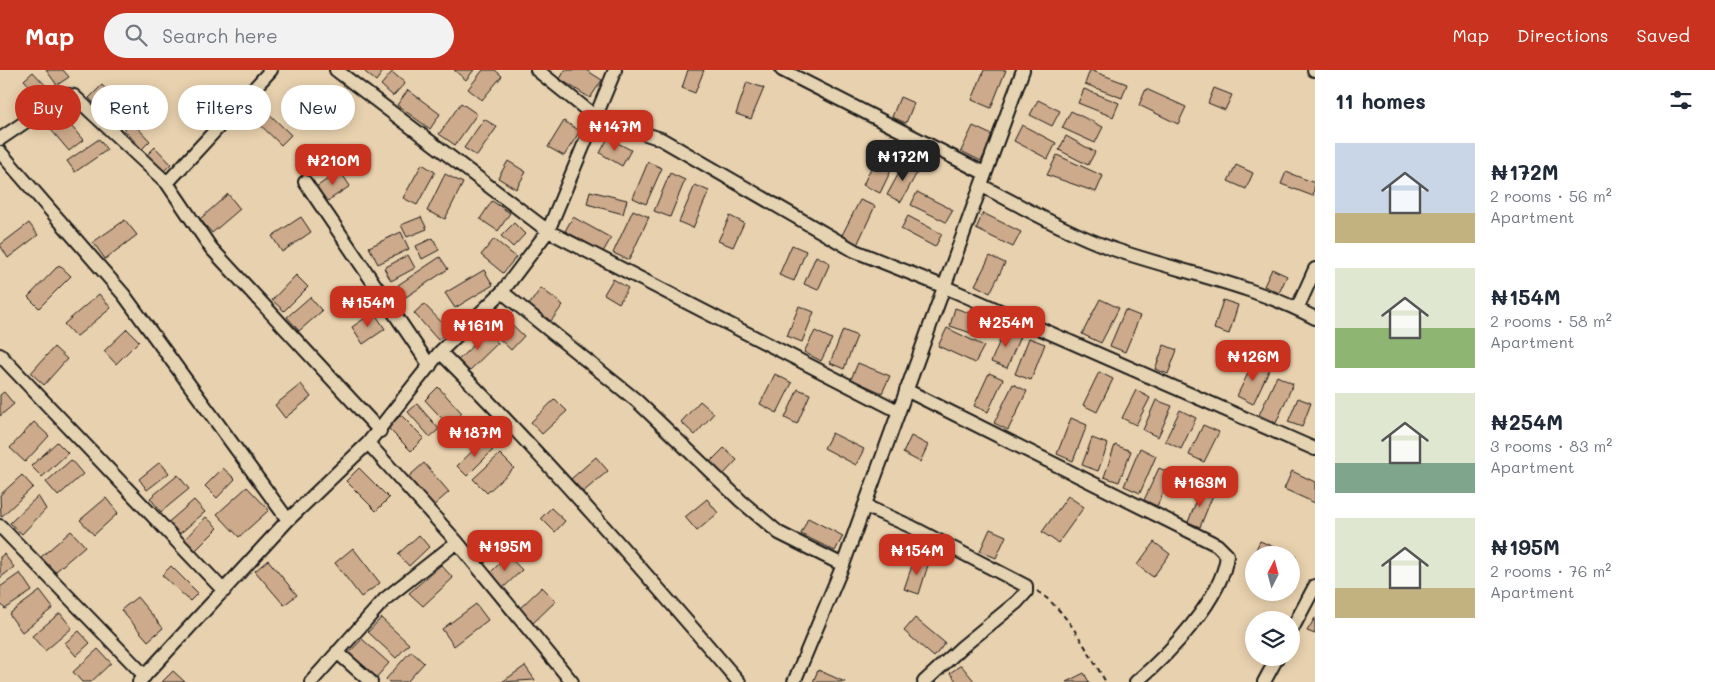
<!DOCTYPE html>
<meta charset="utf-8">
<style>
:root{--surface:#fff;--page:#f2f2f3;--text:#1f2937;--muted:#747a83;--accent:#c8321e}
body{margin:0;font-family:Mali,sans-serif;background:var(--page);color:var(--text);height:100vh;display:flex;flex-direction:column;font-size:19px;white-space:nowrap}
*{box-sizing:border-box;margin:0}
p{font-size:16px;color:var(--muted)}
.icon{flex:none;width:28px;height:28px;fill:none;stroke:currentColor;stroke-width:2;stroke-linecap:round;stroke-linejoin:round}
.map{position:relative;flex:1;overflow:hidden}
.panel{display:flex;flex-direction:column;background:var(--surface);width:400px}
.panel>*{flex:none}
.hud{position:absolute;left:15px;top:15px;width:475px;height:45px;display:flex;gap:10px}
.needle{width:32px;rotate:6deg}
.controls{position:absolute;left:1245px;top:476px;display:grid;gap:10px}
.controls a{display:grid;place-items:center;width:55px;height:55px;border-radius:50%;background:var(--surface);box-shadow:0 2px 12px #0003;font-size:25px}
.price{position:absolute;translate:-50% -42px;padding:0 11px;border-radius:10px;background:var(--accent);color:#fff;font-size:16px;line-height:32px;filter:drop-shadow(0 1px 2px #0008)}
.price::after{content:'';position:absolute;left:50%;top:30px;width:15px;height:11px;margin-left:-8px;background:inherit;clip-path:polygon(0 0,100% 0,50% 100%)}
.price.selected{background:#222;color:#fff}
ul{padding:0;list-style:none}
li{display:flex;align-items:center;gap:15px;height:125px;padding:0 20px}
li span{display:grid;place-items:center;flex:none;width:140px;height:100px;border-radius:0px;color:#555}
li>.icon{margin-inline-start:auto}
span .icon{width:60px;height:60px;fill:#fffc;stroke-width:1}
li b{font-size:21px}
h2{display:flex;justify-content:space-between;align-items:center;height:60px;padding:0 20px;font-size:21px}
.tag{padding:0 18px;border-radius:22px;background:var(--surface);box-shadow:0 2px 12px #0003;font-size:18px;line-height:45px}
.tag.selected{background:var(--accent);color:#fff}
header{display:flex;align-items:center;gap:30px;box-sizing:border-box;height:70px;padding:0 25px;background:var(--accent);color:#fff}
header strong{font-size:24px}
nav{display:flex;gap:28px;margin-inline-start:auto;font-size:18px}
.search{width:350px;height:45px;background:var(--page);display:flex;align-items:center;gap:12px;box-sizing:border-box;padding:0 18px;border-radius:28px;color:var(--muted);font-size:19px}
main{display:flex;flex:1;min-height:0}
.map>svg:first-child{display:block}
.building{fill:#cdaa8b;stroke:#1c1c1c}
.lines{fill:none;stroke-linecap:round;stroke-linejoin:round}
.street-casing{stroke:#1c1c1c;stroke-width:16}
.path{stroke:#1c1c1c;stroke-width:2;stroke-dasharray:5 4;stroke-linecap:butt}
.street{stroke:#e5d3b1;stroke-width:12}
</style>
<header>
<strong>Map</strong>
<div class="search"><svg class="icon" aria-label="search" viewBox="0 0 24 24"><circle cx="10" cy="10" r="6"/><path d="M15 15l6 6"/></svg>Search here</div>
<nav><a>Map</a><a>Directions</a><a>Saved</a></nav>
</header>
<main>
<div class="map">
<svg width="1315" height="612" viewBox="0 0 1315 612">
<rect width="100%" height="100%" fill="#e8d1ae"/>
<filter id="ink" filterUnits="userSpaceOnUse"><feTurbulence type="fractalNoise" baseFrequency=".02" numOctaves="2"/><feDisplacementMap in="SourceGraphic" scale="10" xChannelSelector="R" yChannelSelector="G"/><feConvolveMatrix kernelMatrix="1 2 1 2 8 2 1 2 1" color-interpolation-filters="sRGB"/></filter>
<g filter="url(#ink)">
<path class="building" d="M46 0H63L69 7 57 15Z
M366 0H384L376 11 365 2Z
M454 0H474L466 10Z
M483 0H495L502 6 482 30 468 19Z
M565 0H586L602 10 590 28 560 9Z
M688 0H704L695 23 682 18Z
M984 0H1006L991 38 972 30Z
M1090 0 1127 14 1122 28 1085 14Z
M33 2 48 18 39 26 24 10Z
M392 2 405 13 393 26 381 15Z
M747 12 764 18 751 49 736 44Z
M102 15 125 40 112 52 89 28Z
M1214 18 1232 25 1225 40 1208 33Z
M1084 19 1119 33 1113 47 1078 33Z
M1146 19 1186 37 1178 54 1139 35Z
M408 20 440 44 430 59 397 35Z
M900 27 914 33 906 53 892 47Z
M1038 30 1060 41 1052 56 1030 45Z
M461 33 477 44 455 75 439 64Z
M260 35 291 65 281 75 250 45Z
M1071 41 1103 57 1095 73 1062 58Z
M61 44 83 70 69 81 47 55Z
M484 49 497 57 477 86 464 78Z
M564 51 580 61 564 86 548 77Z
M132 52 150 71 142 79 124 60Z
M1022 55 1056 73 1048 89 1014 71Z
M973 56 994 66 981 91 961 81Z
M1066 66 1095 82 1088 95 1059 80Z
M608 68 631 80 622 96 600 83Z
M99 69 107 80 75 102 67 91Z
M882 75 899 84 880 123 863 115Z
M155 77 171 94 163 102 147 85Z
M1057 85 1103 106 1096 122 1047 105Z
M508 91 526 102 516 119 498 108Z
M648 92 662 98 646 134 633 128Z
M905 92 919 99 901 132 887 125Z
M422 94 435 102 417 135 403 128Z
M1236 95 1253 103 1246 119 1228 111Z
M340 101 350 116 326 132 316 117Z
M1286 102 1315 113 1313 126 1281 114Z
M670 103 685 110 670 147 654 141Z
M445 104 463 113 445 149 427 141Z
M695 115 709 121 693 158 679 152Z
M590 121 627 130 623 144 587 134Z
M917 122 953 140 946 152 911 135Z
M228 124 240 139 212 163 200 149Z
M860 130 875 136 857 175 841 167Z
M492 131 510 143 498 161 480 149Z
M633 140 649 147 629 190 613 183Z
M983 143 1021 162 1013 177 976 159Z
M730 146 744 153 733 177 718 171Z
M908 146 942 164 935 177 901 159Z
M301 147 311 162 282 182 272 166Z
M421 147 427 159 407 167 401 155Z
M573 147 611 168 603 182 565 161Z
M125 150 137 165 105 189 93 172Z
M29 153 38 165 8 188 0 175Z
M514 153 525 164 513 177 501 166Z
M401 162 409 179 378 194 369 177Z
M433 168 439 180 422 189 416 176Z
M494 169 516 187 503 203 481 185Z
M792 175 806 181 794 211 779 205Z
M408 185 415 198 391 211 384 198Z
M816 186 830 193 818 220 804 214Z
M990 186 1005 193 990 223 975 215Z
M440 187 448 199 406 227 398 215Z
M59 195 71 206 39 238 28 227Z
M1272 199 1287 206 1279 223 1264 216Z
M484 200 493 215 455 238 445 223Z
M296 205 308 217 284 241 272 230Z
M613 209 628 218 619 233 604 224Z
M541 218 563 235 551 251 529 235Z
M99 224 111 238 76 267 64 254Z
M310 227 322 241 299 261 287 247Z
M1100 229 1119 238 1101 273 1082 264Z
M1223 230 1238 235 1229 264 1214 259Z
M424 234 449 260 438 270 414 243Z
M799 236 814 242 802 272 787 266Z
M955 238 989 250 983 267 950 256Z
M1125 240 1140 246 1125 282 1110 276Z
M498 241 524 266 511 280 485 255Z
M374 242 385 259 363 274 352 257Z
M947 258 984 276 975 293 938 276Z
M1005 258 1021 264 1007 298 991 292Z
M127 259 139 271 116 294 104 281Z
M843 260 857 266 844 299 830 293Z
M815 261 832 269 821 291 804 282Z
M487 262 498 273 469 301 458 290Z
M1029 268 1045 274 1031 310 1015 304Z
M1164 275 1177 280 1168 304 1155 299Z
M54 277 67 289 44 315 31 303Z
M1254 291 1270 298 1253 334 1237 326Z
M858 293 890 306 882 323 851 309Z
M1099 302 1113 309 1097 342 1083 335Z
M989 303 1003 309 988 342 974 336Z
M775 304 792 313 777 343 760 334Z
M1277 306 1293 314 1276 353 1259 345Z
M301 314 311 327 285 348 275 335Z
M1013 314 1027 321 1008 360 994 353Z
M438 317 462 343 449 356 425 330Z
M798 319 810 324 797 354 785 348Z
M1136 320 1150 328 1136 355 1122 348Z
M4 322 14 334 0 346V325Z
M1298 328 1311 333 1302 357 1288 352Z
M555 329 567 341 542 364 531 352Z
M1156 330 1172 336 1158 367 1143 360Z
M700 331 714 343 695 365 681 352Z
M417 334 439 359 430 367 408 342Z
M1180 340 1196 348 1181 379 1165 371Z
M401 345 424 368 411 381 388 358Z
M1071 348 1087 355 1073 391 1057 384Z
M34 352 49 366 25 392 10 378Z
M1203 355 1219 362 1204 392 1189 385Z
M832 363 864 379 856 395 824 378Z
M911 366 928 375 920 392 903 383Z
M1092 368 1108 374 1098 401 1082 395Z
M484 370 493 380 467 406 457 396Z
M57 372 68 383 42 407 31 396Z
M1115 375 1131 381 1119 412 1104 407Z
M724 378 737 390 721 407 708 394Z
M1140 378 1156 386 1140 423 1124 416Z
M500 384 514 398 487 423 473 409Z
M596 387 608 401 583 422 571 409Z
M71 390 83 404 58 426 46 412Z
M160 392 169 403 147 420 139 409Z
M424 393 449 422 432 437 407 408Z
M223 398 235 409 217 428 205 416Z
M359 398 389 428 376 441 346 411Z
M1159 398 1172 404 1157 436 1144 430Z
M1292 401 1315 412V433L1284 419Z
M22 405 33 417 1 447 0 425Z
M178 405 189 419 161 442 150 428Z
M247 417 269 440 239 467 217 444Z
M1201 420 1213 425 1200 457 1188 452Z
M38 426 46 439 22 464 10 453Z
M1068 426 1084 437 1058 473 1042 462Z
M106 428 118 443 94 465 80 450Z
M707 429 718 443 697 461 685 447Z
M194 430 205 442 176 467 165 455Z
M551 438 565 451 555 462 541 448Z
M206 447 218 458 191 485 180 474Z
M808 448 843 466 835 481 801 464Z
M990 459 1006 466 996 488 980 481Z
M71 461 85 476 55 502 41 487Z
M419 465 429 477 409 496 398 484Z
M495 465 504 474 485 493 476 483Z
M1260 471 1296 487 1291 497V485L1254 484Z
M1154 472 1170 484 1153 507 1137 495Z
M353 478 380 513 361 527 335 493Z
M4 484 14 497 0 508V487Z
M508 485 522 500 502 519 488 505Z
M915 487 929 492 919 524 904 519Z
M268 490 297 525 284 535 255 501Z
M441 495 453 508 423 536 409 523Z
M171 496 198 523 190 531 162 505Z
M20 503 32 521 5 539 0 533V517Z
M542 517 556 531 533 553 519 539Z
M40 521 53 538 22 562 9 544Z
M137 527 163 558 148 571 121 540Z
M476 534 488 550 454 576 442 559Z
M60 543 72 558 45 581 32 566Z
M381 548 409 574 396 588 368 562Z
M915 548 945 573 934 587 904 561Z
M1315 548V564L1307 561Z
M79 561 90 573 76 586 65 573Z
M362 569 389 593 374 610 347 585Z
M98 579 111 593 91 612H82L73 602Z
M411 581 424 593 407 612H389L386 609Z
M961 595 975 612H957L950 603Z
M525 596 535 610 502 612Z
M818 600 845 612H813Z
M173 601 185 612H162Z
M1084 603 1089 612H1066Z"/>
<g class="lines">
<g class="street-casing">
<path id="street" d="M336 0 548 161 898 341
M537 0 597 48 661 69 855 181 945 217 1315 379
M782 0 984 103
M1314 0H1315
M0 69 62 27 68 25 74 26 167 113 211 178 380 361
M0 82 124 225 288 450
M305 112 430 296
M167 113 271 0
M982 116C1023 137 1070 164 1113 179 1180 202 1251 214 1315 248
M502 222 637 331 741 431 779 463 843 495
M1297 239 1315 199
M440 282C545 387 642 499 739 612
M0 285 224 521
M906 320 1217 475 1227 485C1223 528 1168 585 1136 612
M368 373 457 472 572 612
M865 436 912 457 1026 516V522L1017 532 962 577 924 612
M0 456 145 606
M1291 561 1315 516
M337 582 371 612
M139 612 288 450 368 373 440 282 502 222 548 161 615 0
M311 612 385 529 457 472
M794 612 843 495 1023 0
M1264 612 1277 588"/>
</g>
<path class="path" d="M1037 521C1069 542 1086 580 1106 612"/>
<use href="#street" class="street"/>
</g>
</g>
</svg>
<div class="controls">
<a><svg class="needle" viewBox="-14 -14 28 28"><path d="M0-13l5 13h-10z" fill="#e53935"/><path d="M0 13l5-13h-10z" fill="#747a83"/></svg></a>
<a><svg class="icon" aria-label="layers" viewBox="0 0 24 24"><path d="M12 4l9 5-9 5-9-5zM3 14l9 5 9-5"/></svg></a>
</div>
<b class="price" style="left:615px;top:82px">₦147M</b>
<b class="price selected" style="left:903px;top:112px">₦172M</b>
<b class="price" style="left:333px;top:116px">₦210M</b>
<b class="price" style="left:368px;top:258px">₦154M</b>
<b class="price" style="left:1006px;top:278px">₦254M</b>
<b class="price" style="left:478px;top:281px">₦161M</b>
<b class="price" style="left:1253px;top:312px">₦126M</b>
<b class="price" style="left:475px;top:388px">₦187M</b>
<b class="price" style="left:1200px;top:438px">₦163M</b>
<b class="price" style="left:505px;top:502px">₦195M</b>
<b class="price" style="left:917px;top:506px">₦154M</b>
<div class="hud">
<a class="tag selected">Buy</a>
<a class="tag">Rent</a>
<a class="tag">Filters</a>
<a class="tag">New</a>
</div>
</div>
<section class="panel">
<h2>11 homes<svg class="icon" aria-label="filters" viewBox="0 0 24 24"><path d="M4 7h16M4 17h16"/><circle cx="9" cy="7" r="2"/><circle cx="15" cy="17" r="2"/></svg></h2>
<ul>
<li><span style="background:linear-gradient(#c9d6e8 70%,#c2b280 0)"><svg class="icon" aria-label="home" viewBox="0 0 24 24"><path d="M3 11l9-7 9 7M6 9v11h12V9"/></svg></span><div><b>₦172M</b><p>2 rooms · 56 m²</p><p>Apartment</p></div></li>
<li><span style="background:linear-gradient(#dfe7d0 60%,#8fb573 0)"><svg class="icon" aria-label="home" viewBox="0 0 24 24"><path d="M3 11l9-7 9 7M6 9v11h12V9"/></svg></span><div><b>₦154M</b><p>2 rooms · 58 m²</p><p>Apartment</p></div></li>
<li><span style="background:linear-gradient(#dfe7d0 70%,#7fa58c 0)"><svg class="icon" aria-label="home" viewBox="0 0 24 24"><path d="M3 11l9-7 9 7M6 9v11h12V9"/></svg></span><div><b>₦254M</b><p>3 rooms · 83 m²</p><p>Apartment</p></div></li>
<li><span style="background:linear-gradient(#dfe7d0 70%,#c2b280 0)"><svg class="icon" aria-label="home" viewBox="0 0 24 24"><path d="M3 11l9-7 9 7M6 9v11h12V9"/></svg></span><div><b>₦195M</b><p>2 rooms · 76 m²</p><p>Apartment</p></div></li>
</ul>
</section>
</main>
